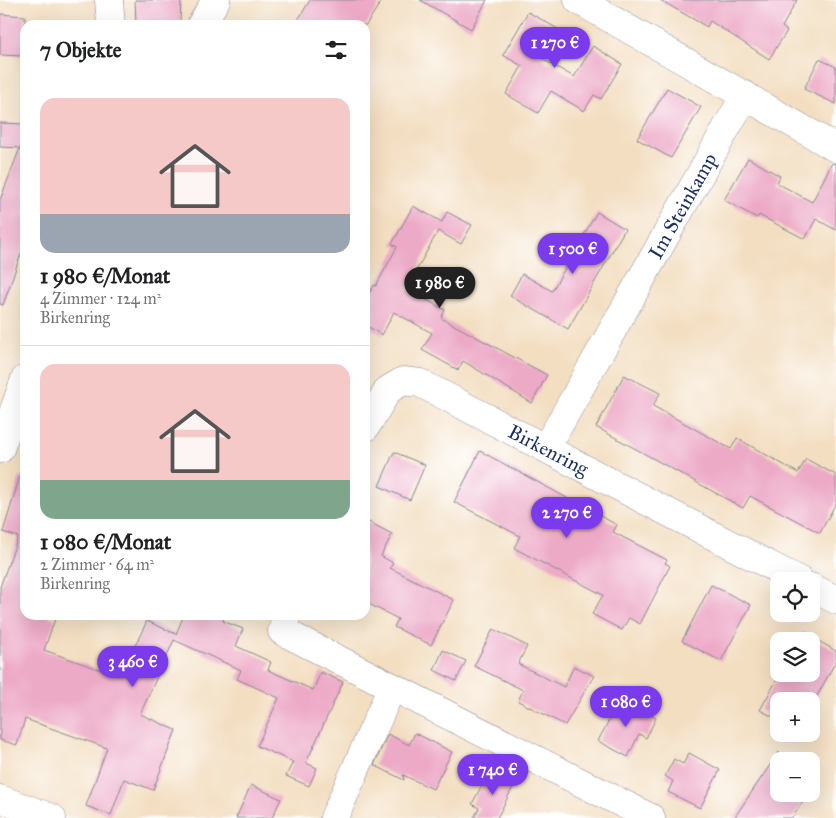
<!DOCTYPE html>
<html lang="de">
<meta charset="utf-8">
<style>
:root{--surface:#fff;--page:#f6f6f6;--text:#202124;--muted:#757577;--line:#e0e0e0;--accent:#7c3aed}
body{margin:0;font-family:"IM FELL Great Primer",serif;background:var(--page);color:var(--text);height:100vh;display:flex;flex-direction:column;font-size:19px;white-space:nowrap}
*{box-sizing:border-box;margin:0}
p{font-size:16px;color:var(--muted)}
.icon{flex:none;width:28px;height:28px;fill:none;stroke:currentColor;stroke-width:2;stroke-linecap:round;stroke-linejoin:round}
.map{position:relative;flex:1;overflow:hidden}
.side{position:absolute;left:20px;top:20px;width:350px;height:600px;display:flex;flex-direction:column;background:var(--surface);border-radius:15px;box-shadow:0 5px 20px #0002}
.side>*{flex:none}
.buttons{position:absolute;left:770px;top:572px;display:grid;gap:10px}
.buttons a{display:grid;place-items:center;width:50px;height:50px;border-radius:10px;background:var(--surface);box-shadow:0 5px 20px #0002;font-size:25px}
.price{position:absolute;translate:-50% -42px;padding:0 11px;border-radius:18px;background:var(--accent);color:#fff;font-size:16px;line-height:32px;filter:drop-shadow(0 1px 2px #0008)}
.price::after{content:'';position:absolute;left:50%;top:30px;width:15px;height:11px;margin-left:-8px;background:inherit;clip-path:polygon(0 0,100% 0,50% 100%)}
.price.active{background:#222;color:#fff}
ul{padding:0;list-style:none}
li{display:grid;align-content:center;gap:10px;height:265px;padding:0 20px}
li+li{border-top:1px solid var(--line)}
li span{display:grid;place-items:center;height:155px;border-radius:15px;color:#555}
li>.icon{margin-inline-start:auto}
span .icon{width:90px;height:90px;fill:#fffc;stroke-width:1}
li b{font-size:21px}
h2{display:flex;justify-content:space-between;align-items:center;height:60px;padding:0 20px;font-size:21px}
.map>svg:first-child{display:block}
.building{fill:#edaac7}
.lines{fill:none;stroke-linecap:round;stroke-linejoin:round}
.minor-casing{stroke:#878690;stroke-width:29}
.minor{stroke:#fff;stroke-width:28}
.labels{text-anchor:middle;stroke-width:5;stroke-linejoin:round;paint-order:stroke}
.street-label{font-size:20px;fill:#1b2f5e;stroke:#fff}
</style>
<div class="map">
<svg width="836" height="818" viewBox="0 0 836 818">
<rect width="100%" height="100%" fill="#fff"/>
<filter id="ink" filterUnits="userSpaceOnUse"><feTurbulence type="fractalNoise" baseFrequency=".02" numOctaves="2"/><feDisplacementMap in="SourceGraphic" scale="10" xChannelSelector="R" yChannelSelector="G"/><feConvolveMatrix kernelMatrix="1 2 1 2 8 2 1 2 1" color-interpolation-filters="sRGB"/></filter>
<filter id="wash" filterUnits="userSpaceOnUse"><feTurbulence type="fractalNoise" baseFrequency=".0096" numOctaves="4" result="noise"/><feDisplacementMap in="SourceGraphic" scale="20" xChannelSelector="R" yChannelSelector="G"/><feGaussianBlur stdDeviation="1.12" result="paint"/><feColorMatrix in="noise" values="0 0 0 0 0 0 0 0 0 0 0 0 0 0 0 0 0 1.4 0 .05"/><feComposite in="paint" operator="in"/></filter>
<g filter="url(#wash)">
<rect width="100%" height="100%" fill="#f3dec1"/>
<g id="blocks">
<path class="building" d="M135 0H181L180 24H136Z
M310 0H382L366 25H295Z
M420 0H487L471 29Z
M660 0H797L782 27 787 31 769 59 710 21 707 27Z
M528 12 558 29 541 58 574 77 593 46 622 64 601 99 594 95 584 111 551 91 538 113 506 94 522 66 503 55Z
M0 14 25 16V56L0 55Z
M819 59 836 67V104L804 89Z
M667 88 701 107 671 158 637 139Z
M0 123 25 124V242L3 305 0 304V200L20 148 0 147Z
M748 158 780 176 777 183 812 202 832 163 836 164V230L816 219 805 239 759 215 757 218 724 200Z
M413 206 442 222 447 212 472 225 461 244 438 231 406 289 445 310 441 318 547 375 532 403 463 361 458 370 422 350 432 333 394 312 382 335 365 325V301L374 285 376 286 397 247 392 244Z
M597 212 625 229 568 329 510 296 522 274 552 291Z
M624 375 660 393 653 406 731 449 737 438 798 473 806 459 836 475V503L820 533 750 496 743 508 596 427Z
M480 451 617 525 613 532 667 560 665 563 670 566 640 624 629 618 622 630 592 614 603 595 514 548 520 536 454 502Z
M394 452 425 465 410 500 379 486Z
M20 476 25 477V615H42L55 619 44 650 118 676 131 646 134 648 147 621 176 634 184 615H225L223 621 243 629 236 646 271 662 268 670 313 690 321 672 343 682 306 763 317 768 309 786 286 776 293 762 257 746 279 698 237 679 241 670 174 640 140 714 176 730 153 790 124 779 111 815 86 806 107 748 25 719 17 745 0 740V587L18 537 3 532Z
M365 520 392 534 381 556 393 563 390 568 454 600 431 645 394 627 398 619 365 602Z
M711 585 751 605 721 661 682 641Z
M493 629 527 646 518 664 564 687 574 666 594 676 565 725 518 701 523 690 474 666Z
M803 632 836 651V661L811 707V701H779V720L760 710 780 674H811V641H798Z
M443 650 466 661 456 681 434 670Z
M620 699 656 718 646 738 639 734 628 757 598 741Z
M415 733 452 752 433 789 403 775 404 780 374 765 388 734 409 745Z
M779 752V794H808L792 818H734Z
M689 753 720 770 700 808 668 792 673 781 665 776 674 759 683 764Z
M490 770 515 783 497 818H474L479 808 472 804Z
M251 785 281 799 272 818H236Z"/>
</g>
</g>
<g filter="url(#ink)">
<use href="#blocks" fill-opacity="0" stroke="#878690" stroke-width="1"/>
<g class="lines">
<g class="minor-casing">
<g id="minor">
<path d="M109 0 111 25"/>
<path d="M578 0 836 148"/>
<path d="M201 25 216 0"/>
<path id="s1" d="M365 428 388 390 403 381 420 383 800 581"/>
<path id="s2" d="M546 448 745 95"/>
<path d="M0 449 25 379"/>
<path d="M811 587 836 600"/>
<path d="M287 615 282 631 651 818"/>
<path d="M0 799 52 818"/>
<path d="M334 818 392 687"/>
</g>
</g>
<use href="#minor" class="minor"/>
</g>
</g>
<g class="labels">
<g class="street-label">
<text dy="7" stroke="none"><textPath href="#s2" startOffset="278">Im Steinkamp</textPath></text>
<text dy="7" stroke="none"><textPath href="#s1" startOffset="224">Birkenring</textPath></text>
</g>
</g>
</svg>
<div class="buttons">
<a><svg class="icon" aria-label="locate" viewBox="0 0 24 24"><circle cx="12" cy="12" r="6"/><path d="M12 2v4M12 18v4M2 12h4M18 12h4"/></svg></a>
<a><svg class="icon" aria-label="layers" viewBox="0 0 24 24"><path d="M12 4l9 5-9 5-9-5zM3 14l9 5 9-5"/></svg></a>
<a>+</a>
<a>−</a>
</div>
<b class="price" style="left:555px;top:69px">1 270 €</b>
<b class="price" style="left:573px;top:275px">1 500 €</b>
<b class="price active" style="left:440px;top:309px">1 980 €</b>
<b class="price" style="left:567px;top:539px">2 270 €</b>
<b class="price" style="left:133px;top:688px">3 460 €</b>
<b class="price" style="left:626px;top:728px">1 080 €</b>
<b class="price" style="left:493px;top:796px">1 740 €</b>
<section class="side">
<h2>7 Objekte<svg class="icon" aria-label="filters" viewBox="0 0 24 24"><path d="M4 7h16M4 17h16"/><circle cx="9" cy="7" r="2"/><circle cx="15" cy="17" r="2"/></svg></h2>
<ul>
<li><span style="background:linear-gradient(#f6c9c9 75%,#9aa5b1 0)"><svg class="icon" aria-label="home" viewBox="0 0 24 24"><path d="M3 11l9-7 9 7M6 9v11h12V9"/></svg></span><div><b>1 980 €/Monat</b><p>4 Zimmer · 124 m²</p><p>Birkenring</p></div></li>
<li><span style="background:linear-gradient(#f6c9c9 75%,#7fa58c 0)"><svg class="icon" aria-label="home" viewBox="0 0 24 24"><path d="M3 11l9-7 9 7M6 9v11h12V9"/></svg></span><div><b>1 080 €/Monat</b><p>2 Zimmer · 64 m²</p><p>Birkenring</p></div></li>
</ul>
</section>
</div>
